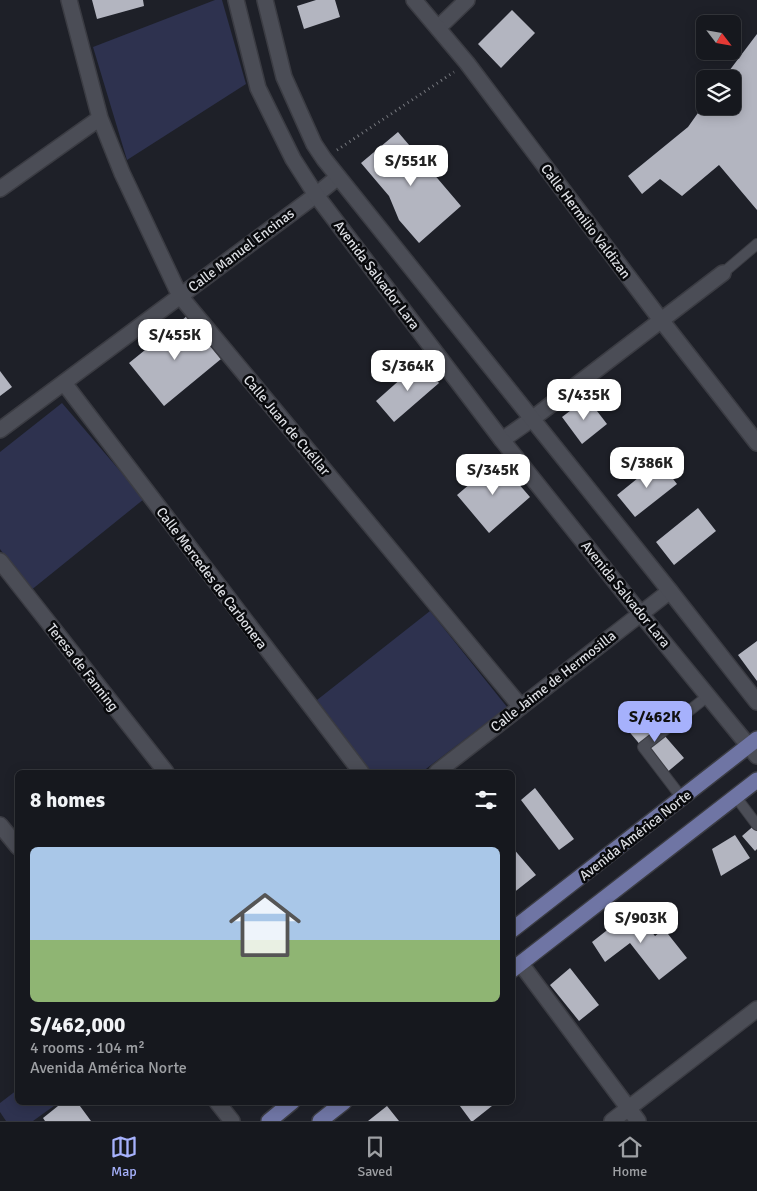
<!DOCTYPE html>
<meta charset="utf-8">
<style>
:root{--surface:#16181e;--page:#1f2127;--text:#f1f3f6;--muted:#9ea0a4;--line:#35373c;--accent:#a6b1fc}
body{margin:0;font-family:Signika,sans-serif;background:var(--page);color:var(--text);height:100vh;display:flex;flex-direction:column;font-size:19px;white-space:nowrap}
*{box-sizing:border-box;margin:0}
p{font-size:16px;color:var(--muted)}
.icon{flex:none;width:28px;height:28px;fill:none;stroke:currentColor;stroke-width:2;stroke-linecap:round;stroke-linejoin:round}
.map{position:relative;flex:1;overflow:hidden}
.panel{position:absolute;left:15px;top:770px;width:500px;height:335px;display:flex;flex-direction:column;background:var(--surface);border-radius:8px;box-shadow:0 2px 12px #0003,0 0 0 1px var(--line)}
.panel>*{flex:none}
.needle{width:32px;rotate:121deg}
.buttons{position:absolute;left:696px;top:15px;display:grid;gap:10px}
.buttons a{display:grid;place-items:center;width:45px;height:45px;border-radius:8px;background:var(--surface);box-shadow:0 2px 12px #0003,0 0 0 1px var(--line);font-size:25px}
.price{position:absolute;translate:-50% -42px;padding:0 11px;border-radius:10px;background:#fff;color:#222;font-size:16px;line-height:32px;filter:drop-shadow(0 1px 2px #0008)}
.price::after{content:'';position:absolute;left:50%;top:30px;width:15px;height:11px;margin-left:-8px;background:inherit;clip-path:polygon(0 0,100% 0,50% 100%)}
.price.active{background:var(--accent);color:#111}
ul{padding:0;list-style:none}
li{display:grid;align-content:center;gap:10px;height:265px;padding:0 15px}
li span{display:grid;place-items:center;height:155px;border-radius:8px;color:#555}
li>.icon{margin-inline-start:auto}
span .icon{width:90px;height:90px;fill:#fffc;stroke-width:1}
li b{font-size:21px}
h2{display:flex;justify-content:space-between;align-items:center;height:60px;padding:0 15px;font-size:21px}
.tabs{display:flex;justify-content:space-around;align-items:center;height:70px;border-top:1px solid var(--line);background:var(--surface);font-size:14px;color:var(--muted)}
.tabs a{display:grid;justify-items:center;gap:2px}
.tabs .active{color:var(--accent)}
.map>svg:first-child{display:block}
.green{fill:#2e324f}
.building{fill:#b3b5c0}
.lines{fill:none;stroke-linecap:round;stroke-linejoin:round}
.service-casing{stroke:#3b3c43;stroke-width:12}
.pedestrian-casing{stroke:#3b3c43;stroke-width:18}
.minor-casing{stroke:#3b3c43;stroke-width:18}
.tertiary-casing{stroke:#3b3c43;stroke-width:18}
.primary-casing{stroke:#3b3c43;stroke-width:18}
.path{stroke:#77797f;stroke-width:3;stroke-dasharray:1 4;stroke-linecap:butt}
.service{stroke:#4b4d56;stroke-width:10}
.pedestrian{stroke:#4b4d56;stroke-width:15}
.minor{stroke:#4b4d56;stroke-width:15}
.tertiary{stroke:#4b4d56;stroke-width:15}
.primary{stroke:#6f75a4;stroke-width:15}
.labels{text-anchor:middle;stroke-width:5;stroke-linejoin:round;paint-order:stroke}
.street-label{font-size:14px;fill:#dcdee3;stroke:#090a0d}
</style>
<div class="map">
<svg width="757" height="1121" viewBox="0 0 757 1121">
<rect width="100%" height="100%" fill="#1e2028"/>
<path class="green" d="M215 0H222L246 84 127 160 93 47Z
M62 403 144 499 30 591 0 549V452Z
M430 611 507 707 422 772H371L317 700Z
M17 1090 18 1102 58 1103 33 1121H6L0 1112V1103Z"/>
<path class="building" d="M92 0H143L144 6 97 19Z
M316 0H335L340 17 304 29 297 6Z
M512 10 535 33 501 68 478 44Z
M757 34V210L719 165 682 196 660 179 642 194 628 176 688 127 705 103V106H732V79H723Z
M398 132 461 206 419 243 399 220 389 196 361 163Z
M187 316 221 359 164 406 129 363Z
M421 361 439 383 394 422 376 401Z
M0 371 12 387 0 396Z
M587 398 607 424 582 444 562 417Z
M498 460 530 497 489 533 457 495Z
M659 461 677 484 635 517 617 495Z
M698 508 716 531 674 565 656 542Z
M757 641V681L738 655Z
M644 712 684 758 665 774 626 728Z
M535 788 574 839 559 850 521 800Z
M757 823V849L755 851 742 836Z
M735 835 750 858 721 876 712 849Z
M512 847 536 875 512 894Z
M634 909 655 936 664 929 687 958 659 980 630 943 605 962 592 942Z
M570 968 599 1005 579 1021 550 985Z
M63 1102H77L91 1121H45L43 1118Z
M457 1102H497L473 1121H471Z
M387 1106 399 1121H368Z"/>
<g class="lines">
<g class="service-casing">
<path id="service" d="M723 273 757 244
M736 797 757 825
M682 798 643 747 708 696"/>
</g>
<g class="pedestrian-casing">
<path id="pedestrian" d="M438 28 467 0"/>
</g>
<g class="minor-casing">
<path id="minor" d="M69 0 100 118 122 173 180 296 521 707
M414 0 467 63 661 320 757 443
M0 189 100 118
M64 383 361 772
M0 430 316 195 338 177
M502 440 532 419 723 273
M0 561 166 772
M437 772 670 591
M0 825 18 847
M521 964 638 1121
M217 1102 232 1121
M612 1121 757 1009"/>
</g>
<g class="tertiary-casing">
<path id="tertiary" d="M236 0 258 88 293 159 316 195 502 440 640 613 757 756
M265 0 284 77 314 144 324 159 670 591 757 702"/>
</g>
<g class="primary-casing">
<path id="primary" d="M512 930 757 739
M512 970 757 780
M269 1121 292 1102
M320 1121 344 1102"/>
</g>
<path class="path" d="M337 150 454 72"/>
<use href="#service" class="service"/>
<use href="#pedestrian" class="pedestrian"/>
<use href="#minor" class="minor"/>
<use href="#tertiary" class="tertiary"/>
<use href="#primary" class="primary"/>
</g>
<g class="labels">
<g class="street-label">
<text transform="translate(586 221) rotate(53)" y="5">Calle Hermilio Valdizan</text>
<text transform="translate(241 250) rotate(-37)" y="5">Calle Manuel Encinas</text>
<text transform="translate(377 275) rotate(53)" y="5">Avenida Salvador Lara</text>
<text transform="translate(287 425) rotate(50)" y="5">Calle Juan de Cuéllar</text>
<text transform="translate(212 578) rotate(53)" y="5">Calle Mercedes de Carbonera</text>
<text transform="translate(626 594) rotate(51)" y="5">Avenida Salvador Lara</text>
<text transform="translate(83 667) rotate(52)" y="5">Teresa de Fanning</text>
<text transform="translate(553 681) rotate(-38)" y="5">Calle Jaime de Hermosilla</text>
<text transform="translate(635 835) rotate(-38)" y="5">Avenida América Norte</text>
</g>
</g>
</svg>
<div class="buttons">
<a><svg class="needle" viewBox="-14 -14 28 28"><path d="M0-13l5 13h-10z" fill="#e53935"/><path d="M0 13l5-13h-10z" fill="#9ea0a4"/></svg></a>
<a><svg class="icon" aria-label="layers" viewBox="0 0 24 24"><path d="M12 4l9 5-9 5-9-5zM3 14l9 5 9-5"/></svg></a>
</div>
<b class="price" style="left:411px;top:187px">S/551K</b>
<b class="price" style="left:175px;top:361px">S/455K</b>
<b class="price" style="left:408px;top:392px">S/364K</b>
<b class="price" style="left:584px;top:421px">S/435K</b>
<b class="price" style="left:647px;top:489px">S/386K</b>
<b class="price" style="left:493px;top:496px">S/345K</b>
<b class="price active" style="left:655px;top:743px">S/462K</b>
<b class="price" style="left:641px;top:944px">S/903K</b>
<section class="panel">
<h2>8 homes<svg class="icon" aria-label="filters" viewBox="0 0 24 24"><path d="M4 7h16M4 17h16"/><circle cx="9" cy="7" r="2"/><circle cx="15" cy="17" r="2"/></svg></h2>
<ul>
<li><span style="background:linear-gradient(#a9c7e8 60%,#8fb573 0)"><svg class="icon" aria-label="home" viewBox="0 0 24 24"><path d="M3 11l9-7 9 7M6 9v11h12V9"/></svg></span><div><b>S/462,000</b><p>4 rooms · 104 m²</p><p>Avenida América Norte</p></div></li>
</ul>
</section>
</div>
<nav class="tabs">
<a class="active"><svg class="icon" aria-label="map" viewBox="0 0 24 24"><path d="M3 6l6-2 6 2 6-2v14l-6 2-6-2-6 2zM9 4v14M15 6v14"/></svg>Map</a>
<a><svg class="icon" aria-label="saved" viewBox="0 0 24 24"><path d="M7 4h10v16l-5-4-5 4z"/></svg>Saved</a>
<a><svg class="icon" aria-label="home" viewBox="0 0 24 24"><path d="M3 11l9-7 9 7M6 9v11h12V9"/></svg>Home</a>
</nav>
